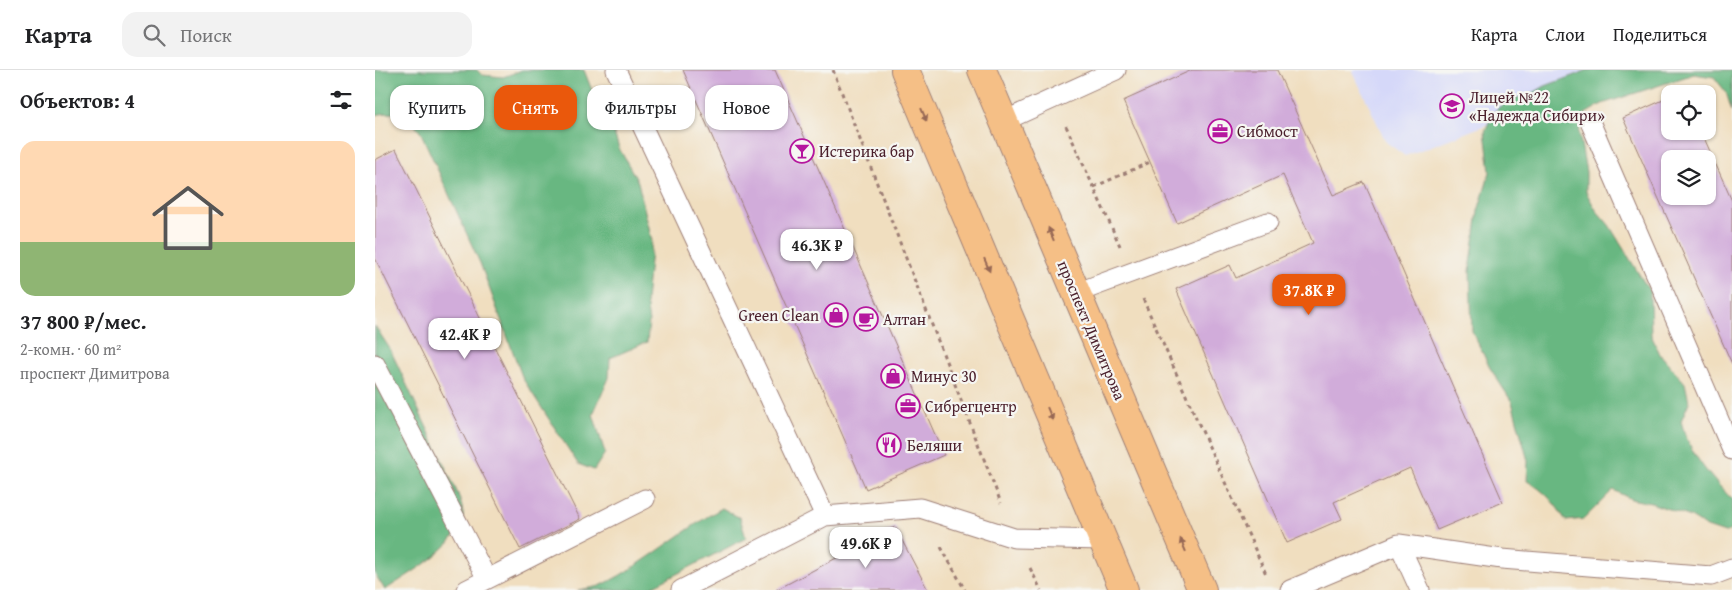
<!DOCTYPE html>
<html lang="ru">
<meta charset="utf-8">
<style>
:root{--surface:#fff;--page:#f2f2f2;--text:#202124;--muted:#757577;--line:#e0e0e0;--accent:#ea580c}
body{margin:0;font-family:"Gentium Book Plus",serif;background:var(--page);color:var(--text);height:100vh;display:flex;flex-direction:column;font-size:19px;white-space:nowrap}
*{box-sizing:border-box;margin:0}
p{font-size:16px;color:var(--muted)}
.icon{flex:none;width:28px;height:28px;fill:none;stroke:currentColor;stroke-width:2;stroke-linecap:round;stroke-linejoin:round}
.map{position:relative;flex:1;overflow:hidden}
.sheet{display:flex;flex-direction:column;background:var(--surface);width:375px}
.sheet>*{flex:none}
.top-card{position:absolute;left:15px;top:15px;width:475px;height:45px;display:flex;gap:10px}
.fabs{position:absolute;left:1286px;top:15px;display:grid;gap:10px}
.fabs a{display:grid;place-items:center;width:55px;height:55px;border-radius:10px;background:var(--surface);box-shadow:0 1px 4px #0004;font-size:25px}
.price{position:absolute;translate:-50% -42px;padding:0 11px;border-radius:10px;background:#fff;color:#222;font-size:16px;line-height:32px;filter:drop-shadow(0 1px 2px #0008)}
.price::after{content:'';position:absolute;left:50%;top:30px;width:15px;height:11px;margin-left:-8px;background:inherit;clip-path:polygon(0 0,100% 0,50% 100%)}
.price.current{background:var(--accent);color:#fff}
ul{padding:0;list-style:none}
li{display:grid;align-content:center;gap:10px;height:265px;padding:0 20px}
li span{display:grid;place-items:center;height:155px;border-radius:15px;color:#555}
li>.icon{margin-inline-start:auto}
span .icon{width:90px;height:90px;fill:#fffc;stroke-width:1}
li b{font-size:21px}
h2{display:flex;justify-content:space-between;align-items:center;height:60px;padding:0 20px;font-size:21px}
.tag{padding:0 18px;border-radius:15px;background:var(--surface);box-shadow:0 1px 4px #0004;font-size:18px;line-height:45px}
.tag.current{background:var(--accent);color:#fff}
header{display:flex;align-items:center;gap:30px;box-sizing:border-box;height:70px;padding:0 25px;background:var(--surface);border-bottom:1px solid var(--line)}
header strong{font-size:24px}
nav{display:flex;gap:28px;margin-inline-start:auto;font-size:18px}
.search{width:350px;height:45px;background:var(--page);display:flex;align-items:center;gap:12px;box-sizing:border-box;padding:0 18px;border-radius:15px;color:var(--muted);font-size:19px}
main{display:flex;flex:1;min-height:0}
.map>svg:first-child{display:block}
.built{fill:#d5d8f9}
.forest{fill:#68b781;stroke:#596b56}
.building{fill:#d1acda;fill-rule:evenodd}
.lines{fill:none;stroke-linecap:round;stroke-linejoin:round}
.service-casing{stroke:#9d7e75;stroke-width:21}
.primary-casing{stroke:#9d7e75;stroke-width:30}
.path{stroke:#9d7e75;stroke-width:3;stroke-dasharray:4 4;stroke-linecap:butt}
.service{stroke:#fff;stroke-width:19}
.primary{stroke:#f5bf86;stroke-width:28}
.oneway{fill:#976754}
.labels{text-anchor:middle;stroke-width:4.5;stroke-linejoin:round;paint-order:stroke}
.poi-label{font-size:16px;fill:#4a1f2b;stroke:#f6f6f2;text-anchor:start}
.street-label{font-size:16px;fill:#4a1f2b;stroke:#f6f6f2}
</style>
<header>
<strong>Карта</strong>
<div class="search"><svg class="icon" aria-label="search" viewBox="0 0 24 24"><circle cx="10" cy="10" r="6"/><path d="M15 15l6 6"/></svg>Поиск</div>
<nav><a>Карта</a><a>Слои</a><a>Поделиться</a></nav>
</header>
<main>
<section class="sheet">
<h2>Объектов: 4<svg class="icon" aria-label="filters" viewBox="0 0 24 24"><path d="M4 7h16M4 17h16"/><circle cx="9" cy="7" r="2"/><circle cx="15" cy="17" r="2"/></svg></h2>
<ul>
<li><span style="background:linear-gradient(#ffd9b3 65%,#8fb573 0)"><svg class="icon" aria-label="home" viewBox="0 0 24 24"><path d="M3 11l9-7 9 7M6 9v11h12V9"/></svg></span><div><b>37 800 ₽/мес.</b><p>2-комн. · 60 m²</p><p>проспект Димитрова</p></div></li>
</ul>
</section>
<div class="map">
<svg width="1357" height="520" viewBox="0 0 1357 520">
<rect width="100%" height="100%" fill="#f6f6f2"/>
<filter id="ink" filterUnits="userSpaceOnUse"><feTurbulence type="fractalNoise" baseFrequency=".02" numOctaves="2"/><feDisplacementMap in="SourceGraphic" scale="10" xChannelSelector="R" yChannelSelector="G"/><feConvolveMatrix kernelMatrix="1 2 1 2 8 2 1 2 1" color-interpolation-filters="sRGB"/></filter>
<filter id="wash" filterUnits="userSpaceOnUse"><feTurbulence type="fractalNoise" baseFrequency=".0096" numOctaves="4" result="noise"/><feDisplacementMap in="SourceGraphic" scale="20" xChannelSelector="R" yChannelSelector="G"/><feGaussianBlur stdDeviation="1.12" result="paint"/><feColorMatrix in="noise" values="0 0 0 0 0 0 0 0 0 0 0 0 0 0 0 0 0 1.4 0 .05"/><feComposite in="paint" operator="in"/></filter>
<g filter="url(#wash)">
<rect width="100%" height="100%" fill="#f0debf"/>
<path class="built" d="M977 0H1254L1030 86 1011 72Z"/>
<path class="forest" d="M0 0H102L107 5 128 7 147 0H209L218 23 231 39 244 78 263 112 277 171 271 231 274 252 272 272 235 288 234 308 218 344 230 383 219 400 203 394 148 309 105 193 46 63C32 45 23 40 0 45Z
M1213 0H1357V41L1351 22 1339 7 1319 4 1227 34 1210 44 1204 62 1211 102V122L1221 140 1234 155 1275 222 1276 265 1285 284 1310 313 1314 332 1306 351C1314 383 1334 406 1357 429V459L1350 463 1332 457 1316 447 1276 433 1256 429 1238 420 1209 449 1191 451C1180 433 1170 421 1152 411L1153 391 1137 332 1115 298 1097 261 1095 201 1103 141 1115 102 1110 61 1118 43 1133 29 1153 26 1170 16Z
M0 256 15 279 83 424C85 431 89 441 88 447 82 478 34 504 10 520L0 504Z
M347 438 365 448 371 468 271 520H203C211 518 222 518 229 514 271 493 306 461 347 438Z"/>
<g id="blocks">
<path class="building" d="M308 0H400L569 385 491 419Z
M817 0H902L958 125 989 112 1128 432 1062 460 1035 398 959 432 967 449 912 473 801 219 855 195 861 208 938 173 908 105 802 153 748 31Z
M1295 27V61H1326L1357 131V294L1248 48ZM1295 89H1332V126H1295Z
M21 79 205 449 145 479 0 188V90Z
M520 457 553 520H401Z"/>
</g>
</g>
<g filter="url(#ink)">
<use href="#blocks" fill-opacity="0" stroke="#9d7e75" stroke-width="1"/>
<g class="lines">
<g class="service-casing">
<path id="service" d="M241 0 450 446
M629 51 741 0
M1216 54 1357 380
M701 223 893 152
M0 294 112 509
M1024 474 1045 520
M91 520 270 429
M306 520 450 446 545 438 639 468 728 470
M915 520 1024 474 1127 489 1336 506 1357 498"/>
</g>
<g class="primary-casing">
<path id="primary" d="M530 0 749 520
M607 0 827 520"/>
</g>
<path class="path" d="M458 0 626 433
M691 56 745 176
M719 117 775 92
M768 229 891 504
M566 477 590 520
M655 498 666 520"/>
<use href="#service" class="service"/>
<use href="#primary" class="primary"/>
</g>
<defs><path id="oneway-solid" d="M-6-.8H1V-3.2L6.5 0L1 3.2V.8H-6Z" transform="scale(1.25)"/></defs>
<g class="oneway">
<use href="#oneway-solid" transform="translate(549 45) rotate(67)"/>
<use href="#oneway-solid" transform="translate(676 164) rotate(-113)"/>
<use href="#oneway-solid" transform="translate(612 195) rotate(67)"/>
<use href="#oneway-solid" transform="translate(675 344) rotate(67)"/>
<use href="#oneway-solid" transform="translate(808 475) rotate(-113)"/>
</g>
</g>
<defs>
<g id="school-ring" transform="scale(1.25)"><circle r="9.5" fill="#f6f6f2" stroke="#b5179e" stroke-width="1.5"/><path d="M0-5L7-2L0 1L-7-2ZM-4 1L0 2.5L4 1V4Q0 6-4 4Z" fill="#b5179e"/></g>
<g id="office-ring" transform="scale(1.25)"><circle r="9.5" fill="#f6f6f2" stroke="#b5179e" stroke-width="1.5"/><path d="M-6-3h4V-5.5h4V-3h4V5H-6ZM-1-4.5V-3h2v-1.5ZM-6 0V1H6V0Z" fill="#b5179e"/></g>
<g id="bar-ring" transform="scale(1.25)"><circle r="9.5" fill="#f6f6f2" stroke="#b5179e" stroke-width="1.5"/><path d="M-6-5H6L.8 .8V4.5H3.5V6h-7V4.5H-.8V.8Z" fill="#b5179e"/></g>
<g id="shop-ring" transform="scale(1.25)"><circle r="9.5" fill="#f6f6f2" stroke="#b5179e" stroke-width="1.5"/><path d="M-5-2.5h2.3a2.7 3.5 0 0 1 5.4 0H5L5.5 6h-11ZM-1.5-2.5h3a1.5 2.3 0 0 0-3 0Z" fill="#b5179e"/></g>
<g id="cafe-ring" transform="scale(1.25)"><circle r="9.5" fill="#f6f6f2" stroke="#b5179e" stroke-width="1.5"/><path d="M-5.5-4.5H6V0H3Q3 3.5 0 3.5H-2.5Q-5.5 3.5-5.5 0ZM3-3.2v2h1.7v-2ZM-6 4.5H4V6H-6Z" fill="#b5179e"/></g>
<g id="restaurant-ring" transform="scale(1.25)"><circle r="9.5" fill="#f6f6f2" stroke="#b5179e" stroke-width="1.5"/><path d="M-5-6h1v4h1v-4h1v4h1v-4h1v5L-1.5 .5V6h-2V.5L-5-1ZM5-6V6H3V1.5H1.5Q1.5-4 5-6Z" fill="#b5179e"/></g>
</defs>
<g fill-rule="evenodd">
<use href="#school-ring" x="1077" y="36"/>
<use href="#office-ring" x="845" y="61"/>
<use href="#bar-ring" x="427" y="81"/>
<use href="#shop-ring" x="461" y="245"/>
<use href="#cafe-ring" x="491" y="249"/>
<use href="#shop-ring" x="518" y="306"/>
<use href="#office-ring" x="533" y="336"/>
<use href="#restaurant-ring" x="514" y="375"/>
</g>
<g class="labels">
<g class="poi-label">
<text x="1094" y="33">Лицей №22<tspan x="1094" dy="18">«Надежда Сибири»</tspan></text>
<text x="862" y="67">Сибмост</text>
<text x="444" y="87">Истерика бар</text>
<text x="444" y="251" text-anchor="end">Green Clean</text>
<text x="508" y="255">Алтан</text>
<text x="536" y="312">Минус 30</text>
<text x="550" y="342">Сибрегцентр</text>
<text x="532" y="381">Беляши</text>
</g>
<g class="street-label">
<text transform="translate(717 260) rotate(67)" y="6">проспект Димитрова</text>
</g>
</g>
</svg>
<div class="fabs">
<a><svg class="icon" aria-label="locate" viewBox="0 0 24 24"><circle cx="12" cy="12" r="6"/><path d="M12 2v4M12 18v4M2 12h4M18 12h4"/></svg></a>
<a><svg class="icon" aria-label="layers" viewBox="0 0 24 24"><path d="M12 4l9 5-9 5-9-5zM3 14l9 5 9-5"/></svg></a>
</div>
<b class="price" style="left:442px;top:201px">46.3K ₽</b>
<b class="price current" style="left:934px;top:246px">37.8K ₽</b>
<b class="price" style="left:90px;top:290px">42.4K ₽</b>
<b class="price" style="left:491px;top:499px">49.6K ₽</b>
<div class="top-card">
<a class="tag">Купить</a>
<a class="tag current">Снять</a>
<a class="tag">Фильтры</a>
<a class="tag">Новое</a>
</div>
</div>
</main>
